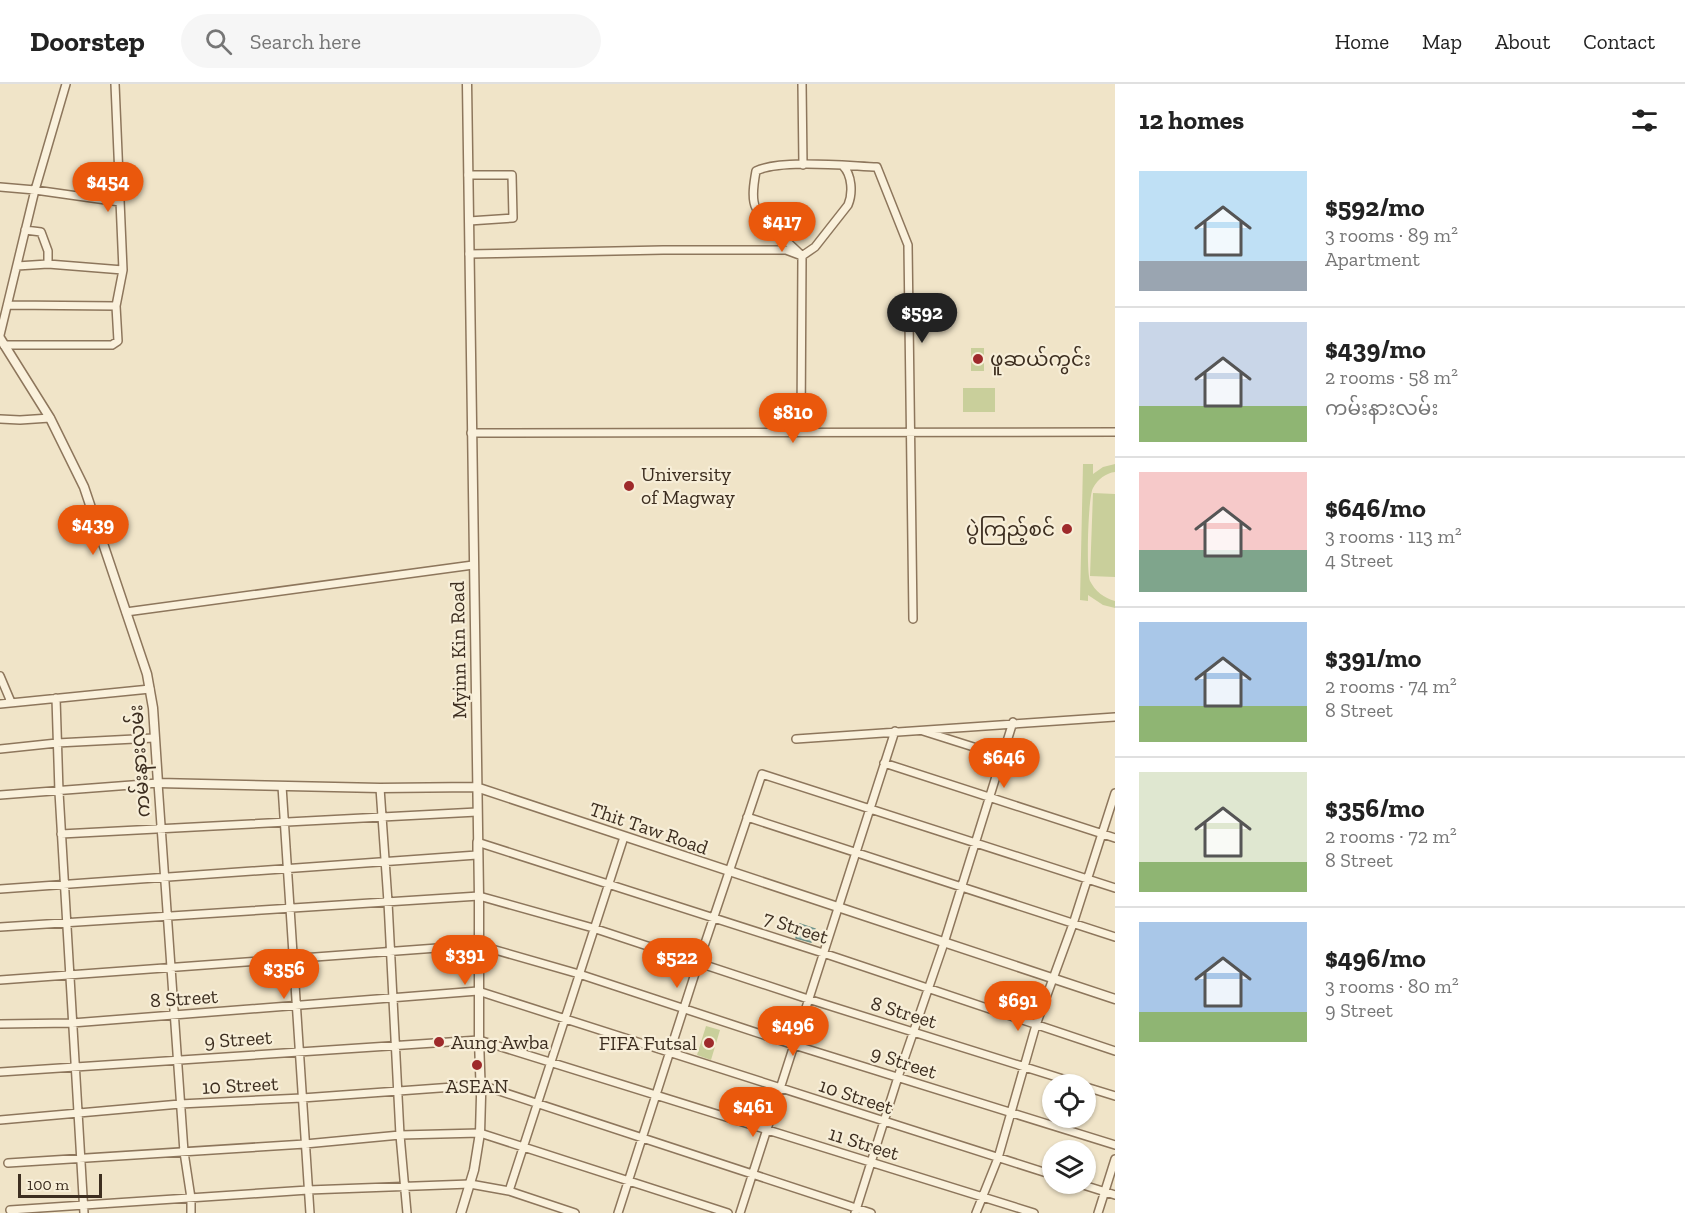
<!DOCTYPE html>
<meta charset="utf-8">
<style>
:root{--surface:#fff;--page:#f6f6f6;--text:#222;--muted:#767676;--line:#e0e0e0;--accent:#ea580c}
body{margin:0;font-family:"Zilla Slab","Noto Sans Myanmar",serif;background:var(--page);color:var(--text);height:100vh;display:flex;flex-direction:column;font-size:22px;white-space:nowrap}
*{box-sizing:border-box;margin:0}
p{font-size:20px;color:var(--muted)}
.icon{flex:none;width:33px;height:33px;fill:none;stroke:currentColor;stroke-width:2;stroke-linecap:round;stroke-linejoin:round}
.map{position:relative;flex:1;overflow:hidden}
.details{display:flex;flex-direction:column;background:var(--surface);width:570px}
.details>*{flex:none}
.buttons{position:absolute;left:1042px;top:990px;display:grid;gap:12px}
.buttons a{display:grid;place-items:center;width:54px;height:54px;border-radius:50%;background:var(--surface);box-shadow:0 2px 4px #0004;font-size:30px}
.scale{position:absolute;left:18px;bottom:15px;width:84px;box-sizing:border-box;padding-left:6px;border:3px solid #3d2e20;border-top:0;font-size:16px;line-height:21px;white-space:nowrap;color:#3d2e20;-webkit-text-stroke:4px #f7eed8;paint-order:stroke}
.price{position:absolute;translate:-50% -51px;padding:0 14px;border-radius:21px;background:var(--accent);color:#fff;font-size:20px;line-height:39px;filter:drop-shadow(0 2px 3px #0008)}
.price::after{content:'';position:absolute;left:50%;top:36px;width:18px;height:14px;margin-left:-9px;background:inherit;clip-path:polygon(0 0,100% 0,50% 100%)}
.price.selected{background:#222;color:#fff}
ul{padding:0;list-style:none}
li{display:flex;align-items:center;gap:18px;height:150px;padding:0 24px}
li+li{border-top:2px solid var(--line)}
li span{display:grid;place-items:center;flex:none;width:168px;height:120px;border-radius:0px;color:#555}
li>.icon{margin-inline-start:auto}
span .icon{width:72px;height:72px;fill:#fffc;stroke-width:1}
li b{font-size:26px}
h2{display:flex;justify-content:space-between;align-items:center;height:72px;padding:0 24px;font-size:26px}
header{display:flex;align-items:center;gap:36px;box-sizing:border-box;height:84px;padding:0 30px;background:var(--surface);border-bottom:2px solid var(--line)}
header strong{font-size:28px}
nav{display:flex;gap:33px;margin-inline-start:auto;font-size:21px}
.search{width:420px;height:54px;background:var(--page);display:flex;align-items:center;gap:15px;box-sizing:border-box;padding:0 21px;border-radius:33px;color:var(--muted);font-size:22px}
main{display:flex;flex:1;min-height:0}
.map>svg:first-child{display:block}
.green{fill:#c9cf9b}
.water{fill:#a9c4bc;stroke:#6f938a;stroke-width:1.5}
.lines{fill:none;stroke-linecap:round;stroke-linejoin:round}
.minor-casing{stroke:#8d765c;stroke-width:10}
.tertiary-casing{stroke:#8d765c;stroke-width:11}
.minor{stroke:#faf1dc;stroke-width:7}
.tertiary{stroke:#faf1dc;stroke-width:8}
.poi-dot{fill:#9e2a2b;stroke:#f7eed8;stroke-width:2}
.labels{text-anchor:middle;stroke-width:4.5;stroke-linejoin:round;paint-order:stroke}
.poi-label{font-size:20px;fill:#3d2e20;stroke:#f7eed8;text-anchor:start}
.street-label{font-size:20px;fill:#3d2e20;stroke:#f7eed8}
</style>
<header>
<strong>Doorstep</strong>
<div class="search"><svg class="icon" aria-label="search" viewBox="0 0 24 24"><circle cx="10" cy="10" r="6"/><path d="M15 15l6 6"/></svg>Search here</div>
<nav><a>Home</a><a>Map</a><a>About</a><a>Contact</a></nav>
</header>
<main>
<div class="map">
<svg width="1115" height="1129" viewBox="0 0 1115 1129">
<rect width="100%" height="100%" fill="#f0e4c8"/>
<path class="green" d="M971 264H984V287H971Z
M963 304H995V328H963Z
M1083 380H1093V390L1103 383 1115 380V388C1106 389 1098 395 1093 404 1088 413 1086 487 1090 497 1095 507 1104 514 1115 517V524L1103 521 1088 511V517L1080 516Z
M1093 409 1115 410V493L1090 492Z
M706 942 720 946 711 976 697 971Z"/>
<path class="water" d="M800 840 815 845 811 858 796 854Z"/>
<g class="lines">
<g class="minor-casing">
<path id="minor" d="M802 0 803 81
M843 82C852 91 853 109 848 121L815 163 802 172C788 157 767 143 756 124 751 115 754 98 756 87 781 75 848 82 877 83L908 161 913 535
M468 91H512L513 134 469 137
M0 103 35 106 120 118
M25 146 41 148 48 167V180
M469 170 663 166H786L802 172 801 347
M17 182 48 180 123 186
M8 221 116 222
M0 251 35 106 66 0
M4 261H112L118 257 116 222 123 186 115 0
M0 335 20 336 50 334
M471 349 1115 348
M126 528 473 481
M0 592 11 618
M56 614 59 708 84 1129
M0 620 150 605
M923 647 1002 672
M796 655 1115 633
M0 665 57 659 154 654
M884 679 1115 754
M282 702 310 1129
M380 704 388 818 400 1051 407 1129
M0 711 158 699 184 1068 191 1114V1129
M747 733 1115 853
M61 750 477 728
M0 805 477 771V758L823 869 1115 967
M0 843 479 812 593 844 808 915 1079 1000
M0 896 478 861 579 890 794 961 1115 1061
M0 940 72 939 478 907 1053 1091
M0 988 479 956 1034 1129
M1086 1003 1115 1012
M0 1036 180 1020 302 1014 481 1001 871 1129
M8 1079 305 1060 400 1051 480 1049 728 1129
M1080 1100 1115 1111
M509 1107 624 753
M10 1126 308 1106 470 1100 509 1107 575 1129
M618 1129 699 877 762 690 1115 804
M740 1129 895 647
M855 1129 898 993 944 859 1013 638
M976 1129 998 1074 1036 941 1073 840 1115 709
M1098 1129 1115 1075"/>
</g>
<g class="tertiary-casing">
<path id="tertiary" d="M0 254 50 334 84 403 147 590 153 624 158 699 380 704 476 703 1115 915
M461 1129 474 1086 480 1049 481 1013 479 956V812L467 0"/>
</g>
<use href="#minor" class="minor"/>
<use href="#tertiary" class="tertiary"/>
</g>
<g class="poi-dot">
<circle cx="978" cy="275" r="6"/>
<circle cx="629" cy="402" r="6"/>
<circle cx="1067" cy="445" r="6"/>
<circle cx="439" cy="958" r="6"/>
<circle cx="709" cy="959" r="6"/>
<circle cx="477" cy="981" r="6"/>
</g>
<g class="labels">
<g class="poi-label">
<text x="990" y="282">ဖူဆယ်ကွင်း</text>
<text x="641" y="397">University<tspan x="641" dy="23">of Magway</tspan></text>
<text x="1055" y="452" text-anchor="end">ပွဲကြည့်စင်</text>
<text x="451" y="965">Aung Awba</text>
<text x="697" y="966" text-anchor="end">FIFA Futsal</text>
<text x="477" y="1009" text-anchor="middle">ASEAN</text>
</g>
<g class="street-label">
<text transform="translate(458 566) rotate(-91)" y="7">Myinn Kin Road</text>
<text transform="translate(139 677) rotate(-94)" y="7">ကမ်းနားလမ်း</text>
<text transform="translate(649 744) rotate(19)" y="7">Thit Taw Road</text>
<text transform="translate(796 843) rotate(18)" y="7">7 Street</text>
<text transform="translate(184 914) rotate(-4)" y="7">8 Street</text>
<text transform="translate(904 928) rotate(17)" y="7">8 Street</text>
<text transform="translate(238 955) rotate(-4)" y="7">9 Street</text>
<text transform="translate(904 978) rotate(18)" y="7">9 Street</text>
<text transform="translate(240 1001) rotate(-3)" y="7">10 Street</text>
<text transform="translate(856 1012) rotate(18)" y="7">10 Street</text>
<text transform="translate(864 1059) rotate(17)" y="7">11 Street</text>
</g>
</g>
</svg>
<div class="buttons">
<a><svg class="icon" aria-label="locate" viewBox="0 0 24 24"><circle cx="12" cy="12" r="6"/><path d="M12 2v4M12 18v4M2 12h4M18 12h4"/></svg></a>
<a><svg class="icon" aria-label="layers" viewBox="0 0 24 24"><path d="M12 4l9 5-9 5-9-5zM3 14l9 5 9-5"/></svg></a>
</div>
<div class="scale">100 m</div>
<b class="price" style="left:108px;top:129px">$454</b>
<b class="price" style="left:782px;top:169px">$417</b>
<b class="price selected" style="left:922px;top:260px">$592</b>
<b class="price" style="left:793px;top:360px">$810</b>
<b class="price" style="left:93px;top:472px">$439</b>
<b class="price" style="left:1004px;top:705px">$646</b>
<b class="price" style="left:465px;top:902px">$391</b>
<b class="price" style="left:677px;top:905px">$522</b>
<b class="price" style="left:284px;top:916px">$356</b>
<b class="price" style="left:1018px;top:948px">$691</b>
<b class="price" style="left:793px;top:973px">$496</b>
<b class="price" style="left:753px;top:1054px">$461</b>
</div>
<section class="details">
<h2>12 homes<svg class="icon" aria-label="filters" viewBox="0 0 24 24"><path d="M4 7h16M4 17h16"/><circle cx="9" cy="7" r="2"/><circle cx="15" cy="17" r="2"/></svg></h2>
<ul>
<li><span style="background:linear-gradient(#bfe0f5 75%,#9aa5b1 0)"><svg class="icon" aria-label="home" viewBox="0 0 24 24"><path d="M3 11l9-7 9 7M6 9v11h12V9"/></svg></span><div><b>$592/mo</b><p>3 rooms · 89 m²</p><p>Apartment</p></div></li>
<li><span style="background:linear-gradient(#c9d6e8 70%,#8fb573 0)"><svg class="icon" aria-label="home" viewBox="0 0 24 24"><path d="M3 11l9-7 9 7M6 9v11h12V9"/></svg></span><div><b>$439/mo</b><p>2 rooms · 58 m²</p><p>ကမ်းနားလမ်း</p></div></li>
<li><span style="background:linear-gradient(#f6c9c9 65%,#7fa58c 0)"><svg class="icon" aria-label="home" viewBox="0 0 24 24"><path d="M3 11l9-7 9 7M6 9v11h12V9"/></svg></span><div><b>$646/mo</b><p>3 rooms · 113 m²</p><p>4 Street</p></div></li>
<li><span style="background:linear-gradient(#a9c7e8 70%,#8fb573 0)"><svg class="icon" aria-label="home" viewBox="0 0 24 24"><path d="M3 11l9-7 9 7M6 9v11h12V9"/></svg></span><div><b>$391/mo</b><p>2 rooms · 74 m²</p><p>8 Street</p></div></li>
<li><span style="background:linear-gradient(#dfe7d0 75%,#8fb573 0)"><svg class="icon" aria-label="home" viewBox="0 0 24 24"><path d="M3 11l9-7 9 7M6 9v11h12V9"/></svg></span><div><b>$356/mo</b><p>2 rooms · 72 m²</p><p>8 Street</p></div></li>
<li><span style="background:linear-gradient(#a9c7e8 75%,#8fb573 0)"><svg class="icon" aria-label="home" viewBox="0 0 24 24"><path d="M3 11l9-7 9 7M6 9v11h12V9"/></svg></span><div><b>$496/mo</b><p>3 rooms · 80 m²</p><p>9 Street</p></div></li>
</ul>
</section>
</main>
